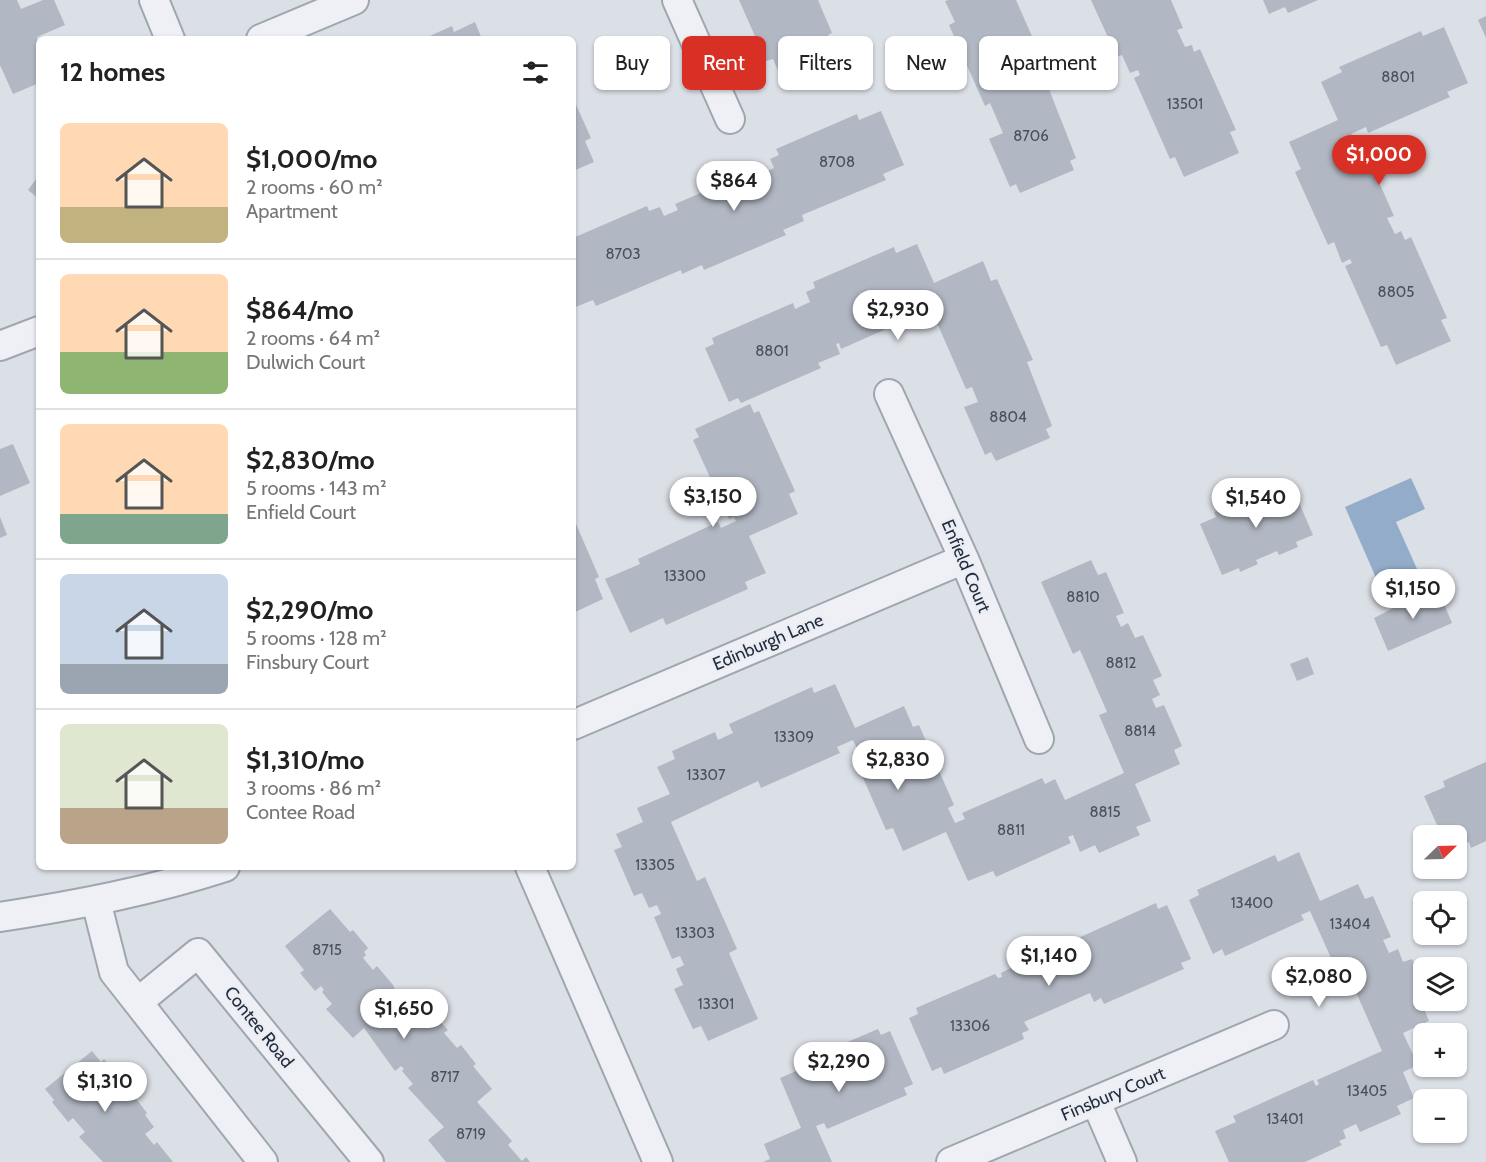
<!DOCTYPE html>
<meta charset="utf-8">
<style>
:root{--surface:#fff;--page:#f6f6f6;--text:#222;--muted:#767676;--line:#e0e0e0;--accent:#d93025}
body{margin:0;font-family:Cabin,sans-serif;background:var(--page);color:var(--text);height:100vh;display:flex;flex-direction:column;font-size:22px;white-space:nowrap}
*{box-sizing:border-box;margin:0}
p{font-size:20px;color:var(--muted)}
.icon{flex:none;width:33px;height:33px;fill:none;stroke:currentColor;stroke-width:2;stroke-linecap:round;stroke-linejoin:round}
.map{position:relative;flex:1;overflow:hidden}
.sheet{position:absolute;left:36px;top:36px;width:540px;height:834px;display:flex;flex-direction:column;background:var(--surface);border-radius:9px;box-shadow:0 2px 4px #0004}
.sheet>*{flex:none}
.hud{position:absolute;left:594px;top:36px;width:570px;height:54px;display:flex;gap:12px}
.needle{width:39px;rotate:67deg}
.buttons{position:absolute;left:1413px;top:825px;display:grid;gap:12px}
.buttons a{display:grid;place-items:center;width:54px;height:54px;border-radius:9px;background:var(--surface);box-shadow:0 2px 4px #0004;font-size:30px}
.price{position:absolute;translate:-50% -51px;padding:0 14px;border-radius:21px;background:#fff;color:#222;font-size:20px;line-height:39px;filter:drop-shadow(0 2px 3px #0008)}
.price::after{content:'';position:absolute;left:50%;top:36px;width:18px;height:14px;margin-left:-9px;background:inherit;clip-path:polygon(0 0,100% 0,50% 100%)}
.price.current{background:var(--accent);color:#fff}
ul{padding:0;list-style:none}
li{display:flex;align-items:center;gap:18px;height:150px;padding:0 24px}
li+li{border-top:2px solid var(--line)}
li span{display:grid;place-items:center;flex:none;width:168px;height:120px;border-radius:9px;color:#555}
li>.icon{margin-inline-start:auto}
span .icon{width:72px;height:72px;fill:#fffc;stroke-width:1}
li b{font-size:26px}
h2{display:flex;justify-content:space-between;align-items:center;height:72px;padding:0 24px;font-size:26px}
.tag{padding:0 21px;border-radius:9px;background:var(--surface);box-shadow:0 2px 4px #0004;font-size:21px;line-height:54px}
.tag.current{background:var(--accent);color:#fff}
.map>svg:first-child{display:block}
.water{fill:#93acc9}
.building{fill:#b2b8c3}
.lines{fill:none;stroke-linecap:round;stroke-linejoin:round}
.minor-casing{stroke:#a0a6b0;stroke-width:32}
.minor{stroke:#eef0f5;stroke-width:28}
.labels{text-anchor:middle;stroke-width:4.5;stroke-linejoin:round;paint-order:stroke}
.number-label{font-size:15px;fill:#48505e}
.street-label{font-size:18px;fill:#242d3d;stroke:#eaeef4}
</style>
<div class="map">
<svg width="1486" height="1162" viewBox="0 0 1486 1162">
<rect width="100%" height="100%" fill="#dbdfe6"/>
<path class="water" d="M1411 478 1425 509 1396 522 1422 580 1410 586 1413 591 1400 597 1397 591 1384 596 1345 507Z"/>
<path class="building" d="M0 0H17L21 9 43 0H54L65 25 37 37 39 83 13 94 0 65Z
M739 0H818L832 33 828 35 837 56 782 80 773 59 766 61Z
M949 0H1016L1050 77 1045 79 1076 158 1070 161 1074 170 1020 193 1016 184 1010 187 989 139 1003 133 990 103 985 106 949 25 955 22 945 1Z
M1091 0H1171L1183 28 1177 30 1185 47 1192 45 1194 52 1200 49 1236 130 1230 132 1239 153 1184 177 1175 157 1170 159 1134 78 1140 75 1138 70 1130 73 1122 55 1117 57Z
M1263 0H1318L1288 13 1285 7 1269 14Z
M1486 16V38L1478 20Z
M475 22 482 39H423L452 26 454 32Z
M1444 27 1468 83 1447 92 1450 97 1368 133 1366 127 1351 134 1354 138 1358 135 1394 216 1387 218 1395 234 1401 231 1405 240 1411 237 1447 318 1441 320 1451 341 1396 365 1387 345 1381 347 1345 266 1352 263 1350 259 1342 263 1334 242 1328 245 1295 172 1301 169 1289 142 1338 120 1321 82 1342 72 1339 67 1421 31 1423 36Z
M573 98 591 138 585 141 594 162 573 171Z
M881 111 904 165 883 174 886 180 802 215 804 221 783 230 786 235 704 270 702 265 682 274 681 270 596 306 593 300 573 308V238L647 206 649 211 660 207 664 216 678 210 675 204 757 169 759 175 774 168 770 159 779 155 776 149 857 114 859 120Z
M39 175V199L28 190Z
M917 244 934 283 983 261 991 281 997 279 1033 360 1027 362 1052 426 1046 429 1050 438 996 461 991 452 985 455 964 407 978 402 972 387 966 389 930 307 936 305 935 302 920 308 922 313 841 349 839 343 836 344 840 354 818 363 821 368 741 403 738 398 729 402 705 348 714 344 712 338 793 303 795 309 810 302 806 292 815 288 813 282 894 247 896 253Z
M750 404 754 413 759 411 795 491 789 494 798 514 749 536 766 573 745 582 748 589 666 625 663 618 630 633 605 579 640 564 638 559 718 522 721 528 736 521 734 517 729 519 693 440 699 437 695 429Z
M13 444 30 483 0 496V449Z
M1291 484 1313 535 1296 542 1298 547 1279 555 1277 551 1256 560 1258 564 1240 572 1239 568 1222 575 1200 524 1216 517 1214 512 1232 504 1234 508 1255 499 1253 494 1272 486 1274 491Z
M0 517 7 535 0 538Z
M573 517 599 577 595 579 603 599 573 613Z
M1091 560 1098 575 1106 572 1124 613 1116 616 1121 627 1128 623 1135 638 1143 635 1162 676 1153 680 1160 695 1152 699 1156 708 1164 705 1182 746 1174 750 1180 764 1135 784 1151 821 1136 827 1140 835 1099 853 1095 845 1080 852 1073 835 1068 837 1071 843 996 877 993 871 968 881 946 832 903 851 893 828 886 830 852 753 858 751 853 740 837 747 840 753 761 788 758 781 671 822 697 881 705 877 737 949 729 953 758 1019 708 1041 701 1026 693 1029 674 989 683 985 676 969 684 965 680 956 672 959 654 917 661 914 657 905 649 908 642 893 634 896 614 850 622 847 616 834 643 822 637 808 670 794 657 767 675 759 672 751 715 732 718 740 733 733 729 724 812 687 814 693 835 684 855 728 904 706 913 727 919 725 954 805 948 808 955 823 965 819 962 813 1042 778 1045 784 1055 779 1065 800 1124 773 1099 715 1107 712 1080 650 1073 654 1041 582Z
M1438 590 1452 623 1388 651 1374 618 1419 595 1420 598Z
M1308 657 1314 674 1297 681 1290 664Z
M1486 762V841L1471 848 1469 842 1456 847V836H1442L1424 796 1445 787 1443 781Z
M1299 852 1320 901 1358 884 1365 899 1373 896 1391 937 1383 940 1389 953 1398 949 1403 962 1412 959 1424 985V1000H1429L1422 1004 1429 1021 1403 1033 1418 1065 1403 1072 1414 1098 1397 1106 1401 1114 1360 1132 1356 1124 1343 1130 1346 1138 1339 1141 1342 1145 1305 1162H1229L1215 1131 1236 1122 1233 1116 1313 1080 1316 1086 1319 1084 1317 1080 1382 1051 1348 974 1340 978 1310 911 1301 915 1304 920 1225 956 1222 949 1213 954 1189 900 1199 895 1197 890 1275 855 1278 862Z
M1156 903 1158 909 1167 905 1191 959 1181 963 1184 969 1104 1004 1101 998 1094 1002 1090 993 1024 1022 1029 1030 1022 1033 1024 1039 944 1074 941 1067 932 1071 909 1018 918 1014 916 1008 995 974 998 978 1002 977 1001 973 1015 966 1012 959 1053 941 1056 948Z
M330 909 350 932 353 930 368 948 364 952 366 955 363 958 373 970 377 966 393 985 400 999 411 990 448 1030 444 1033 457 1048 461 1045 476 1064 473 1066 492 1089 477 1102 512 1141 508 1145 522 1161 526 1157 530 1162H446L428 1140 444 1127 408 1088 413 1084 402 1071 404 1069 401 1066 395 1071 364 1028 353 1038 326 1009 332 1004 322 992 324 990 321 986 315 991 300 973 304 970 285 946Z
M878 1029 881 1035 890 1031 913 1084 904 1088 907 1095 827 1129 824 1123 816 1126 832 1162H763L770 1159 764 1144 801 1128 780 1078 801 1069 798 1063Z
M92 1051 101 1062 104 1059 120 1079 116 1082 129 1098 133 1095 147 1113 145 1115 154 1127 145 1134 154 1145 157 1142 173 1162H103L79 1137 85 1132 73 1118 68 1122 52 1102 54 1100 45 1089Z"/>
<g class="lines">
<g class="minor-casing">
<path id="minor" d="M154 0 170 39
M677 0 730 119
M261 39 354 0
M0 346 39 331
M889 394 964 559 1039 739
M573 725 964 559
M530 867 658 1162
M96 901 114 972 263 1162
M0 917C77 905 151 891 225 867
M138 1002 198 953 369 1162
M1096 1102 1122 1162
M951 1162 1274 1025"/>
</g>
<use href="#minor" class="minor"/>
</g>
<g class="labels">
<g class="number-label">
<text x="1398" y="82">8801</text>
<text x="1185" y="109">13501</text>
<text x="1031" y="141">8706</text>
<text x="837" y="167">8708</text>
<text x="623" y="259">8703</text>
<text x="1396" y="297">8805</text>
<text x="772" y="356">8801</text>
<text x="1008" y="422">8804</text>
<text x="685" y="581">13300</text>
<text x="1083" y="602">8810</text>
<text x="1121" y="668">8812</text>
<text x="1140" y="736">8814</text>
<text x="794" y="742">13309</text>
<text x="706" y="780">13307</text>
<text x="1105" y="817">8815</text>
<text x="1011" y="835">8811</text>
<text x="655" y="870">13305</text>
<text x="1252" y="908">13400</text>
<text x="1350" y="929">13404</text>
<text x="695" y="938">13303</text>
<text x="327" y="955">8715</text>
<text x="716" y="1009">13301</text>
<text x="970" y="1031">13306</text>
<text x="445" y="1082">8717</text>
<text x="1367" y="1096">13405</text>
<text x="1285" y="1124">13401</text>
<text x="471" y="1139">8719</text>
</g>
<g class="street-label">
<text transform="translate(966 566) rotate(67)" y="6">Enfield Court</text>
<text transform="translate(768 642) rotate(-23)" y="6">Edinburgh Lane</text>
<text transform="translate(259 1027) rotate(51)" y="6">Contee Road</text>
<text transform="translate(1113 1094) rotate(-23)" y="6">Finsbury Court</text>
</g>
</g>
</svg>
<div class="buttons">
<a><svg class="needle" viewBox="-14 -14 28 28"><path d="M0-13l5 13h-10z" fill="#e53935"/><path d="M0 13l5-13h-10z" fill="#767676"/></svg></a>
<a><svg class="icon" aria-label="locate" viewBox="0 0 24 24"><circle cx="12" cy="12" r="6"/><path d="M12 2v4M12 18v4M2 12h4M18 12h4"/></svg></a>
<a><svg class="icon" aria-label="layers" viewBox="0 0 24 24"><path d="M12 4l9 5-9 5-9-5zM3 14l9 5 9-5"/></svg></a>
<a>+</a>
<a>−</a>
</div>
<b class="price current" style="left:1379px;top:186px">$1,000</b>
<b class="price" style="left:734px;top:212px">$864</b>
<b class="price" style="left:898px;top:341px">$2,930</b>
<b class="price" style="left:713px;top:528px">$3,150</b>
<b class="price" style="left:1256px;top:529px">$1,540</b>
<b class="price" style="left:1413px;top:620px">$1,150</b>
<b class="price" style="left:898px;top:791px">$2,830</b>
<b class="price" style="left:1049px;top:987px">$1,140</b>
<b class="price" style="left:1319px;top:1008px">$2,080</b>
<b class="price" style="left:404px;top:1040px">$1,650</b>
<b class="price" style="left:839px;top:1093px">$2,290</b>
<b class="price" style="left:105px;top:1113px">$1,310</b>
<div class="hud">
<a class="tag">Buy</a>
<a class="tag current">Rent</a>
<a class="tag">Filters</a>
<a class="tag">New</a>
<a class="tag">Apartment</a>
</div>
<section class="sheet">
<h2>12 homes<svg class="icon" aria-label="filters" viewBox="0 0 24 24"><path d="M4 7h16M4 17h16"/><circle cx="9" cy="7" r="2"/><circle cx="15" cy="17" r="2"/></svg></h2>
<ul>
<li><span style="background:linear-gradient(#ffd9b3 70%,#c2b280 0)"><svg class="icon" aria-label="home" viewBox="0 0 24 24"><path d="M3 11l9-7 9 7M6 9v11h12V9"/></svg></span><div><b>$1,000/mo</b><p>2 rooms · 60 m²</p><p>Apartment</p></div></li>
<li><span style="background:linear-gradient(#ffd9b3 65%,#8fb573 0)"><svg class="icon" aria-label="home" viewBox="0 0 24 24"><path d="M3 11l9-7 9 7M6 9v11h12V9"/></svg></span><div><b>$864/mo</b><p>2 rooms · 64 m²</p><p>Dulwich Court</p></div></li>
<li><span style="background:linear-gradient(#ffd9b3 75%,#7fa58c 0)"><svg class="icon" aria-label="home" viewBox="0 0 24 24"><path d="M3 11l9-7 9 7M6 9v11h12V9"/></svg></span><div><b>$2,830/mo</b><p>5 rooms · 143 m²</p><p>Enfield Court</p></div></li>
<li><span style="background:linear-gradient(#c9d6e8 75%,#9aa5b1 0)"><svg class="icon" aria-label="home" viewBox="0 0 24 24"><path d="M3 11l9-7 9 7M6 9v11h12V9"/></svg></span><div><b>$2,290/mo</b><p>5 rooms · 128 m²</p><p>Finsbury Court</p></div></li>
<li><span style="background:linear-gradient(#dfe7d0 70%,#b9a48a 0)"><svg class="icon" aria-label="home" viewBox="0 0 24 24"><path d="M3 11l9-7 9 7M6 9v11h12V9"/></svg></span><div><b>$1,310/mo</b><p>3 rooms · 86 m²</p><p>Contee Road</p></div></li>
</ul>
</section>
</div>
